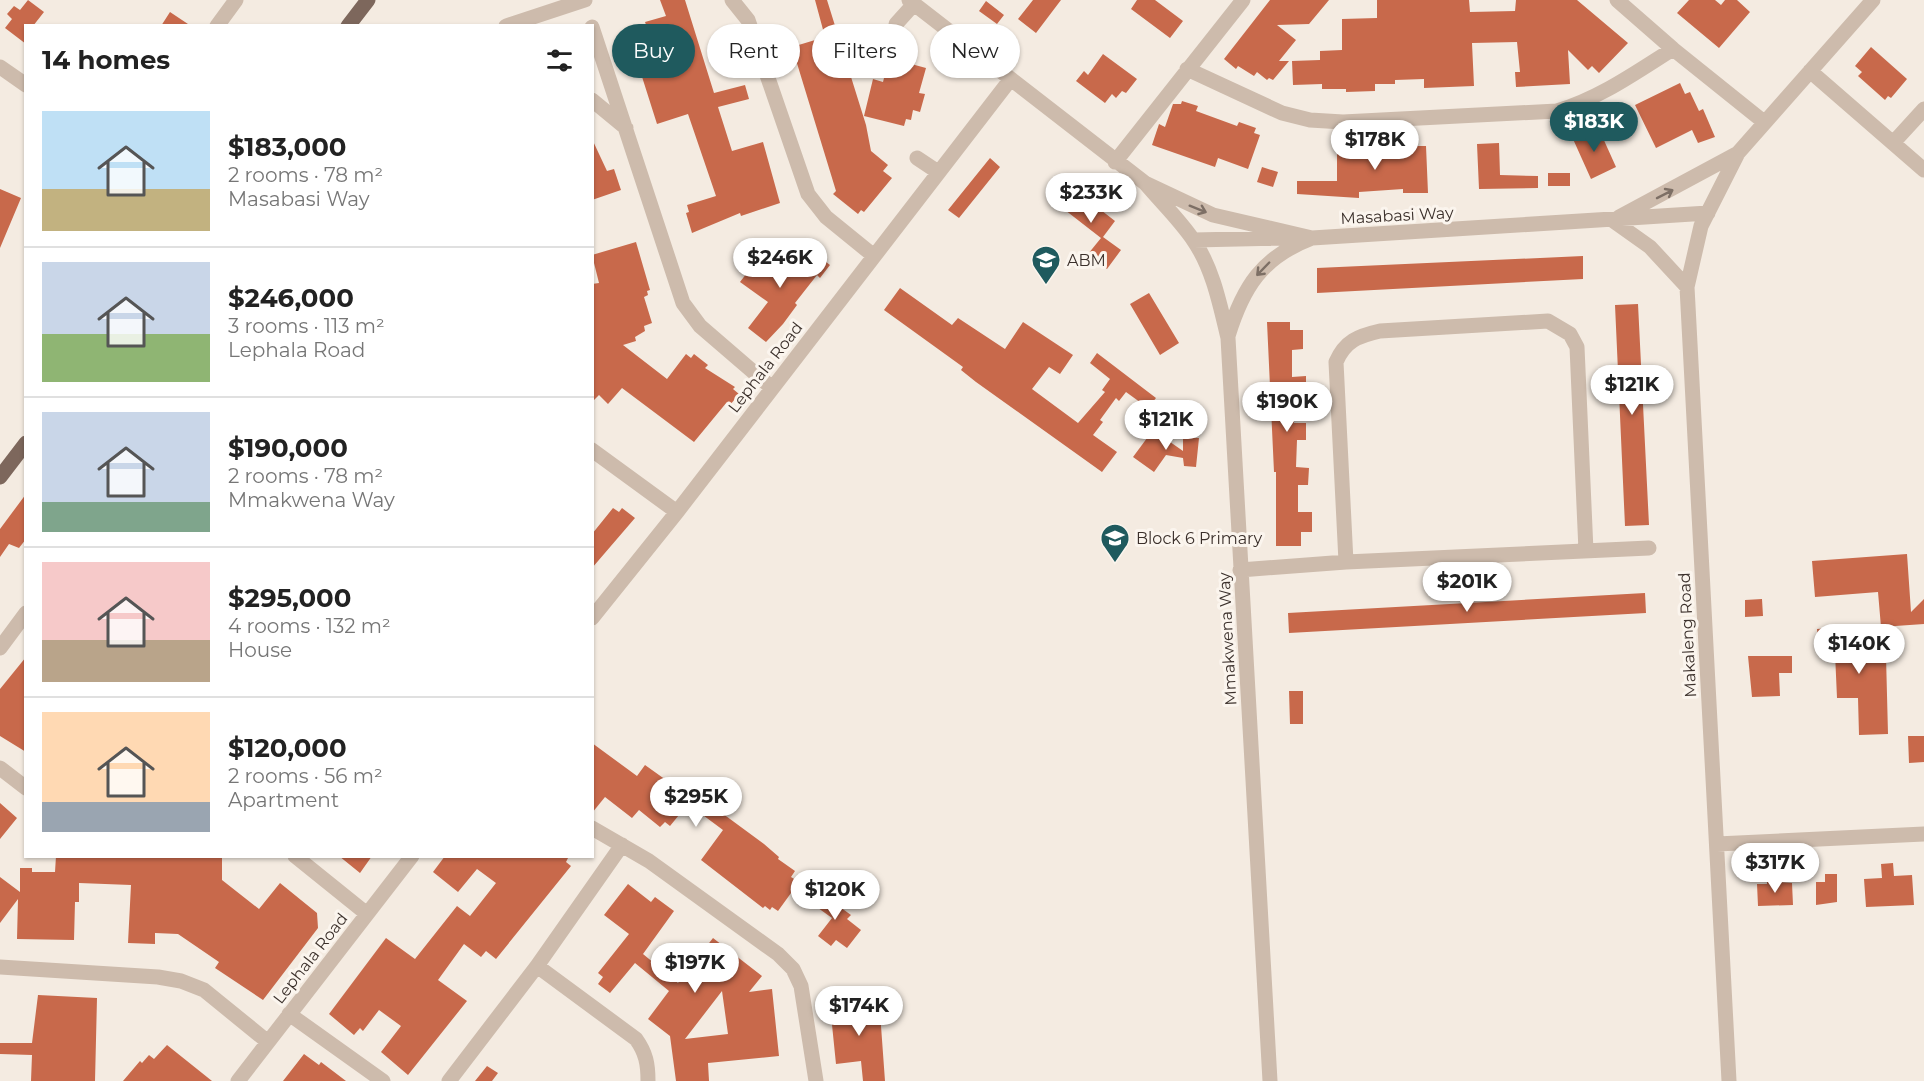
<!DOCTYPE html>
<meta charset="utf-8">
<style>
:root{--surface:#fff;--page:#f6f6f6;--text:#222;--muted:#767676;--line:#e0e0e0;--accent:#1f5a5e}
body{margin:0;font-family:Montserrat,sans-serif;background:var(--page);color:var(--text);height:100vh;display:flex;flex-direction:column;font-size:22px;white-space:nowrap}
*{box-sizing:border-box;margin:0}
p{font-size:20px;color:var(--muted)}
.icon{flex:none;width:33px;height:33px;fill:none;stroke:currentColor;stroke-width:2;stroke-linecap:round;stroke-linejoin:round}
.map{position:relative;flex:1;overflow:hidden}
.panel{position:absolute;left:24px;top:24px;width:570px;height:834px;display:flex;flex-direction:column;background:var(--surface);border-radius:0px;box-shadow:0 2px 4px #0004}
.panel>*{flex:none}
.banner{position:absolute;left:612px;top:24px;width:570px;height:54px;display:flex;gap:12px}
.price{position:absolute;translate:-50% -51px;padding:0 14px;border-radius:21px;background:#fff;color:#222;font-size:20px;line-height:39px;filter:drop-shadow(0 2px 3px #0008)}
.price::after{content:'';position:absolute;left:50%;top:36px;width:18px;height:14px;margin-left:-9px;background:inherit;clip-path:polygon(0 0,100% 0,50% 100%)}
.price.selected{background:var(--accent);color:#fff}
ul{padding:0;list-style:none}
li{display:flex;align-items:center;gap:18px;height:150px;padding:0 18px}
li+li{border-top:2px solid var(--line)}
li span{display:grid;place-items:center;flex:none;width:168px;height:120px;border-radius:0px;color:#555}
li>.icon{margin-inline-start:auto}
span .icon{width:72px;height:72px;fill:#fffc;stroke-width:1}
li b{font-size:26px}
h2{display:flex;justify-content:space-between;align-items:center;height:72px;padding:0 18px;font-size:26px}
.tag{padding:0 21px;border-radius:27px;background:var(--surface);box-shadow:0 2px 4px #0004;font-size:21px;line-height:54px}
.tag.selected{background:var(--accent);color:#fff}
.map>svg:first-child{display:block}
.building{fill:#c8694b;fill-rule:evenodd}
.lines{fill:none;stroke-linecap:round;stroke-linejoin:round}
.minor{stroke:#cdbbac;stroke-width:15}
.major{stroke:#7d675c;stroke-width:15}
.oneway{stroke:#7d6f65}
.labels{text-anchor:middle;stroke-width:6;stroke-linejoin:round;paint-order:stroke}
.street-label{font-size:16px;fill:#3b302b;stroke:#fbf5ee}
.poi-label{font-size:16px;fill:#3b302b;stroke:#fbf5ee;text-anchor:start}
</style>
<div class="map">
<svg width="1924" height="1081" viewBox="0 0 1924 1081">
<rect width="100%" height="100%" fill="#f4ebe1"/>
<path class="building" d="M28 0 44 12 33 26H26V44L5 28 12 19 7 14 14 6 20 10Z
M660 0H685L714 93 745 85 749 99 718 107 732 151 763 142 780 203 741 216 740 213 692 233 686 213 689 212 687 205 716 196 688 114 657 124 637 61 657 55 645 22 666 16Z
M815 0H827L866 125 871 151 888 165 883 171 892 178 864 212 861 210 858 214 833 194 836 191 792 47 825 37Z
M1033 0H1061L1036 33 1018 19Z
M1137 0H1155L1183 21 1170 38 1131 9Z
M1270 0H1329L1309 24 1277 25 1296 40 1279 61H1289L1273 80 1269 78 1267 80 1257 72 1254 76 1238 66 1236 69 1224 59Z
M1377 0H1469L1470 12 1515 11 1516 0H1577L1628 43 1599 73 1592 66 1588 70 1568 50 1570 84 1516 87 1515 72H1520L1517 42 1472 43 1474 86 1424 88V79L1395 80V84H1375V91L1346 92V89H1322V84L1293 85 1292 61 1320 60V51L1342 50V19L1377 18Z
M1689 0H1715L1721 5 1725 0H1737L1750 12 1719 48 1677 13Z
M986 1 1004 15 997 24 979 11Z
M170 12 191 26H161Z
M1871 47 1907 79 1891 98 1888 96 1885 100 1858 76 1862 72 1855 66Z
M1103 54 1137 79 1126 93 1122 91 1116 98 1112 94 1105 103 1076 81 1084 71 1088 75Z
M889 58 926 68 919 93 925 94 920 112 913 110 911 120 906 119 904 126 864 116 873 79 883 82Z
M1680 83 1685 94 1690 92 1699 111 1703 109 1715 137 1698 143 1692 130 1656 148 1635 105Z
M1182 101 1198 106 1196 111 1237 126 1239 122 1256 128 1254 133 1260 135 1248 169 1218 158 1215 167 1152 145 1159 124 1165 127 1173 104H1181Z
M1598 127 1616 167 1591 179 1573 139Z
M1390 135H1410V146H1426L1428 193H1403V189L1359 192V198L1297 194V181H1337V155L1339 151 1390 149Z
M592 139 607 171 614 169 621 190 592 200Z
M1499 143 1500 175 1538 176V188L1479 189 1477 144Z
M990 158 1000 167 959 218 948 210Z
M1262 167 1278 172 1273 187 1257 182Z
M1548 173H1570V186H1548Z
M1070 186 1115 221 1103 237 1121 250 1107 269 1088 254 1101 238 1056 203Z
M0 189 21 198 0 248Z
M636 242 650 290 647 291 648 295 644 297 652 323 644 326 645 331 635 337 636 341 623 345 667 379 686 354 691 358 694 354 708 365 705 368 735 387 733 389 739 394 730 405 727 402 694 442 622 388 608 404 599 395 592 402V284L599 283 592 255Z
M809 249 830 265 820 278 817 275 795 303 797 305 783 324 766 342 748 328 768 302 740 282 763 252 790 273Z
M1583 256V279L1317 293V268Z
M900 288 952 325 958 318 1005 349 1023 322 1073 355 1060 374 1049 367 1032 389 1078 423 1105 392 1102 390 1110 379 1090 363 1097 353 1156 398 1148 408 1126 392 1119 401 1116 398 1100 420 1103 422 1093 435 1117 452 1102 472 976 382 961 370 963 367 884 310Z
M1149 293 1179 343 1160 355 1130 304Z
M1638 304 1649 525 1625 526 1615 305Z
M1267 322H1290V330H1303V349L1292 350V377L1306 376V395H1294V423H1306V440H1297L1296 467 1309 468 1308 485H1298V512H1312V532H1301V546H1276V472H1274Z
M1153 430 1183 451V438H1199L1196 467 1184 466 1183 458 1166 455 1154 472 1133 457Z
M26 494V539L19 548 9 544 0 557V529Z
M613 508 619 512 622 508 635 518 592 568V534Z
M1907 554 1911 612 1924 599V624L1881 627 1878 592 1815 597 1812 561Z
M1645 593 1646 613 1289 633 1288 613Z
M1762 599 1763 616 1745 617V600Z
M1869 625 1872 657 1886 656 1888 734 1859 735 1858 698H1837L1835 653 1819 654 1817 629Z
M1748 656H1792V673H1779L1780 696 1752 697Z
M26 657V752L0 736V689Z
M1289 691H1303V724H1290Z
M1908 736H1924V762L1909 763Z
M592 743 637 776 645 765 673 785 677 780 764 844 779 857 778 859 795 871 791 877 799 882 778 911 772 907 770 910 765 906 763 908 701 860 723 830 688 804 670 826 665 822 660 827 639 810 632 818 605 797 592 813Z
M0 803 17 818 0 839Z
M56 856H222V880L259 909 280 883 317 913 318 928 263 1000 215 968 219 962 178 934 155 933V944L128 943 131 885 79 883V902H75L74 940 17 939 18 899 0 923V877L20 892V868H32V872H55Z
M339 856H372L360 873Z
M445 856H569L566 862 571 866 496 959 486 951 481 957 464 944 438 980 467 1001 408 1075 381 1052 401 1026 379 1010 363 1031 360 1028 354 1035 329 1014 386 938 415 959 457 906 470 916 496 883 477 869 458 892 433 872Z
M1893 863 1894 876 1912 875 1914 905 1866 907 1864 879 1882 878 1881 864Z
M1825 874H1837V902L1816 905V882H1825Z
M1767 881 1792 883 1793 905 1758 906 1757 884H1767Z
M628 884 651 902 655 897 674 911 643 954 678 983 713 938 762 976 749 992 772 989 779 1056 708 1063 709 1081H676L670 1036 648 1019 669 991 635 963 610 993 598 984 603 977 598 973 629 934 604 915ZM722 991 728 1034 685 1039Z
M815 889 851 915 847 919 861 930 847 948 836 940 831 946 818 936 832 918 807 900Z
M38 995 97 998 95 1081H31L32 1055 0 1054V1043H32Z
M876 999 878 1013 880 1012 885 1081H863L861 1061 836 1064 830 1005Z
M167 1045 212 1081H123L140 1061 142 1063 149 1055 154 1059Z
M304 1054 319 1065 321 1062 346 1081H283Z
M487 1066 498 1073 492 1081H475Z"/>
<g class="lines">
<path class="minor" d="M732 0 748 20 808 194 826 217 874 256
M909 0 1145 183 1213 215 1312 238 1708 213
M1617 0 1673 49 1764 122
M896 24 914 4
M217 26 236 0
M506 26 585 0
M592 27 683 303 700 326 772 388
M0 67 26 85
M1187 69 1282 113 1310 120 1343 122 1557 111C1600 98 1635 73 1673 49
M1810 71 1924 170
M592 100 626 128
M1893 143 1924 109
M917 158 938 172
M1115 162 1243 0
M1145 183C1161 202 1180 220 1194 241 1213 269 1220 305 1228 338L1270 1081
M1619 217 1738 153 1873 0
M1612 220 1650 247 1687 287
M1194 240 1285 238
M1228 336C1243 287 1262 257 1312 238
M592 450 677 512
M1346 562 1336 362C1345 341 1358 336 1380 331L1548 321 1570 334 1577 347 1586 551
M1240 570 1346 562 1649 548
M592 618 677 512 1010 80
M0 648 26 613
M0 768 26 788
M592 828 649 861 778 954 793 969 801 986 816 1081
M1717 844 1924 834
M295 856 367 914
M537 966 636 1039C646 1053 648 1064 648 1081
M0 967 158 977 181 981 204 990 268 1042
M289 1014 383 1081
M238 1081 412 856
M449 1081 537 966 622 845
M1729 1081 1687 287 1701 226 1738 153"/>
<path class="major" d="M348 26 368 0
M0 477 26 443"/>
</g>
<defs><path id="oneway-shaft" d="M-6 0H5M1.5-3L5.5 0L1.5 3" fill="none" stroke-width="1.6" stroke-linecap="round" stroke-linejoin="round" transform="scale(1.5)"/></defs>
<g class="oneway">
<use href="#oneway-shaft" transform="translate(1665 194) rotate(-27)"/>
<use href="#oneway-shaft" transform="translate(1198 209) rotate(22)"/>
<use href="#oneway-shaft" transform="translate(1263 269) rotate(134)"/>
</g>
<defs>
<g id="university-pin" transform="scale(1.5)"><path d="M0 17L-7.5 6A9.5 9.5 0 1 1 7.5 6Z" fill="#1f5a5e" stroke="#fbf5ee"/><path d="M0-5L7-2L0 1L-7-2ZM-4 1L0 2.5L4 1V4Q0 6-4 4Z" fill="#fff"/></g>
<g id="school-pin" transform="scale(1.5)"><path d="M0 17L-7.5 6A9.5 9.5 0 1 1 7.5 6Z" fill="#1f5a5e" stroke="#fbf5ee"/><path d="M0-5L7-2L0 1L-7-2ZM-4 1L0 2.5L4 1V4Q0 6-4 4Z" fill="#fff"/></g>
</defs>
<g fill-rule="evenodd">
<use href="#university-pin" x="1046" y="260"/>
<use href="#school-pin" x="1115" y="538"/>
</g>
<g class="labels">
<g class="street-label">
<text transform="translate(1397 215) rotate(-3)" y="6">Masabasi Way</text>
<text transform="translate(765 367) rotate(-52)" y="6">Lephala Road</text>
<text transform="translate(1687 635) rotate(-93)" y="6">Makaleng Road</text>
<text transform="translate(1227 639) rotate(-93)" y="6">Mmakwena Way</text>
<text transform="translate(310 958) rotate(-52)" y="6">Lephala Road</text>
</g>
<g class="poi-label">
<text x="1067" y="266">ABM</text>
<text x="1136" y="544">Block 6 Primary</text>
</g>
</g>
</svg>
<b class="price selected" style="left:1594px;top:153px">$183K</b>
<b class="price" style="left:1375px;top:171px">$178K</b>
<b class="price" style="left:1091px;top:224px">$233K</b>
<b class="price" style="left:780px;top:289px">$246K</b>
<b class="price" style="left:1632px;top:416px">$121K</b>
<b class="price" style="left:1287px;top:433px">$190K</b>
<b class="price" style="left:1166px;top:451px">$121K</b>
<b class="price" style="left:1467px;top:613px">$201K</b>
<b class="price" style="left:1859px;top:675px">$140K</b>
<b class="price" style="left:696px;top:828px">$295K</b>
<b class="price" style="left:1775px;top:894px">$317K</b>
<b class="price" style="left:835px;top:921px">$120K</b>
<b class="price" style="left:695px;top:994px">$197K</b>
<b class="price" style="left:859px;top:1037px">$174K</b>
<div class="banner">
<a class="tag selected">Buy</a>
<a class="tag">Rent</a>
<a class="tag">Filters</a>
<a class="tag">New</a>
</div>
<section class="panel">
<h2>14 homes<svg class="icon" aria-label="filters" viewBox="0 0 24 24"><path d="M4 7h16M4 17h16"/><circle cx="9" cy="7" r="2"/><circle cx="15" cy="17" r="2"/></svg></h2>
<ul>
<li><span style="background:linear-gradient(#bfe0f5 65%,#c2b280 0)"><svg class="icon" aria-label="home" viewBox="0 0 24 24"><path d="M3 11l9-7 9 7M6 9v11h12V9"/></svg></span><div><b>$183,000</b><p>2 rooms · 78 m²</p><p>Masabasi Way</p></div></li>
<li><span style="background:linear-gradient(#c9d6e8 60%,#8fb573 0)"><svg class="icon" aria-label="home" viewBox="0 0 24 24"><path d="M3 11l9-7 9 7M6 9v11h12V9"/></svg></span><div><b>$246,000</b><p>3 rooms · 113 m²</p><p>Lephala Road</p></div></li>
<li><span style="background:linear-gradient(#c9d6e8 75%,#7fa58c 0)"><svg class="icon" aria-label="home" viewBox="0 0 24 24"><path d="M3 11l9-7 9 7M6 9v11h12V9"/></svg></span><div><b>$190,000</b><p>2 rooms · 78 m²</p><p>Mmakwena Way</p></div></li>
<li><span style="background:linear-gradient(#f6c9c9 65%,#b9a48a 0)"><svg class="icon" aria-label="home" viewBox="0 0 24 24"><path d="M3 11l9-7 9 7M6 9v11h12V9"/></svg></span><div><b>$295,000</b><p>4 rooms · 132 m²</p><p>House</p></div></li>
<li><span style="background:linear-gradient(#ffd9b3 75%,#9aa5b1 0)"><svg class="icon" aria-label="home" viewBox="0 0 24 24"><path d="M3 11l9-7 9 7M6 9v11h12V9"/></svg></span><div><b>$120,000</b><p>2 rooms · 56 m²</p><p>Apartment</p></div></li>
</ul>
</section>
</div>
